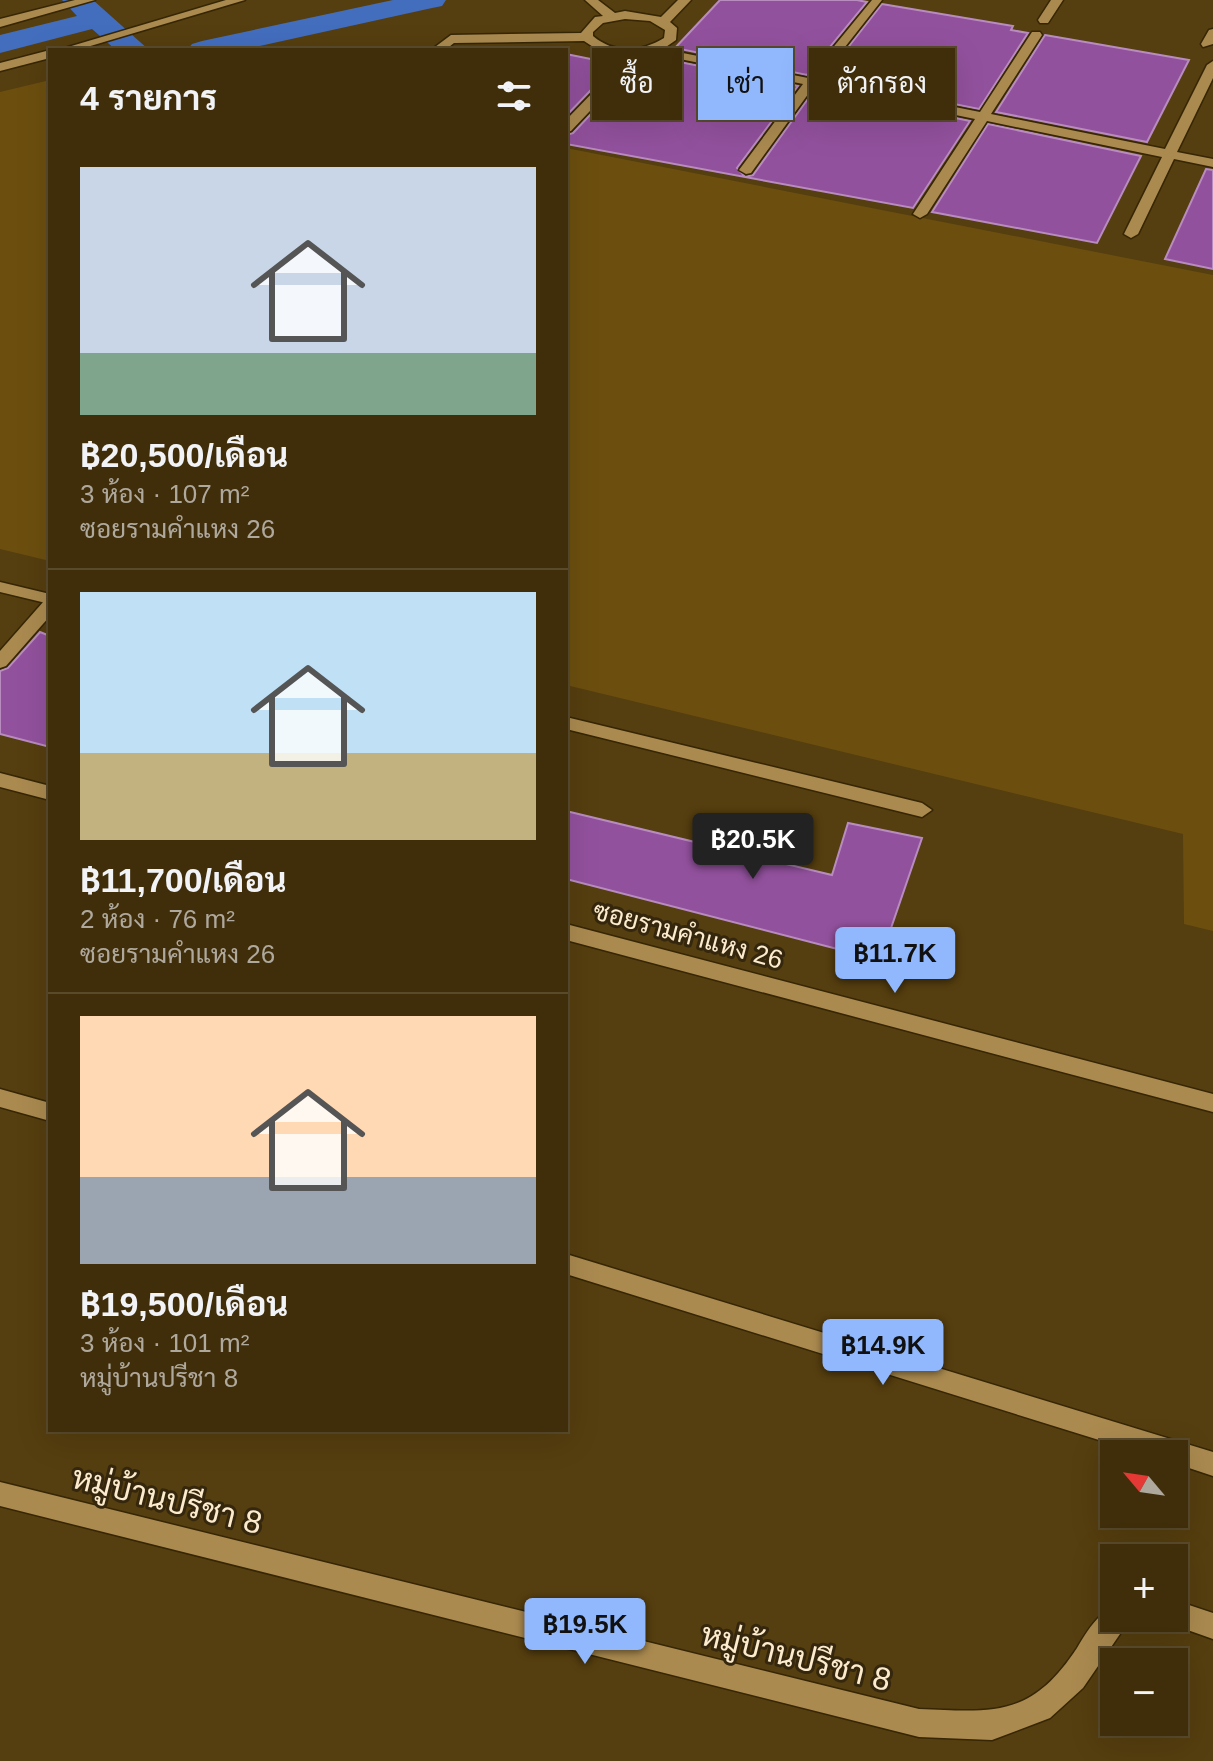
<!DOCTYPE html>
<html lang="th">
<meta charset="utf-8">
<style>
:root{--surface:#402e0b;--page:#473614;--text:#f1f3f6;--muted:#aea89d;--line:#594a2c;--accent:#91b8fd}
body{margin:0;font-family:Arial,Sarabun,sans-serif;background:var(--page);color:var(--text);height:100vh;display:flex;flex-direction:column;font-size:30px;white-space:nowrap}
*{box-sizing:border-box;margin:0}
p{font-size:26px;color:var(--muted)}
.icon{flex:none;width:44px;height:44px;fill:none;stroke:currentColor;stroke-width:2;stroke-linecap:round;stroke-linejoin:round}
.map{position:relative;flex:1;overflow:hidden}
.details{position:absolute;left:48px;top:48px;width:520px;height:1384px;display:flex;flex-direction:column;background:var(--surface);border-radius:0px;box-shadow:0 8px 32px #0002,0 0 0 2px var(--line)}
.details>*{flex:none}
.banner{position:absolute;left:592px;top:48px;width:500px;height:72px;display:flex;gap:16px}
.needle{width:52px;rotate:299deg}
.fabs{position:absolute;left:1100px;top:1440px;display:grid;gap:16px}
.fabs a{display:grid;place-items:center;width:88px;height:88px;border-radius:0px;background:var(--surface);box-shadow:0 8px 32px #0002,0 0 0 2px var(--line);font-size:40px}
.price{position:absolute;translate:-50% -68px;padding:0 18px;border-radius:8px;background:var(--accent);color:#111;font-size:26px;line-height:52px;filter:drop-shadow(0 2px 4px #0008)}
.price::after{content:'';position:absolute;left:50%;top:48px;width:24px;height:18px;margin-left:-12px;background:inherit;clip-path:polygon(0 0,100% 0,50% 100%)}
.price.on{background:#222;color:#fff}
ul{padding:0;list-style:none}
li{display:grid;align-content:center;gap:16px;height:424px;padding:0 32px}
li+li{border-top:2px solid var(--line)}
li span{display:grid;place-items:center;height:248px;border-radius:0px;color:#555}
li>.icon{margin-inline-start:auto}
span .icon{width:144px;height:144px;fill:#fffc;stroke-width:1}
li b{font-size:34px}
h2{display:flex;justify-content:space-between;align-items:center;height:96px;padding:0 32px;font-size:34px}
.pill{padding:0 28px;border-radius:0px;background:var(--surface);box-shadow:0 8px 32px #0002,0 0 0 2px var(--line);font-size:28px;line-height:72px}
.pill.on{background:var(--accent);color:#111}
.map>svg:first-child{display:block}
.green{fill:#6c4f0f}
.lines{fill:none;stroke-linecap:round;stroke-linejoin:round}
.canal{fill:#436ebe;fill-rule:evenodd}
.building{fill:#92519d;stroke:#b88cbf;stroke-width:2}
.service-casing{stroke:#362605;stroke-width:3}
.minor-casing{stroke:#362605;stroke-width:3}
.secondary-casing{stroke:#362605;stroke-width:3}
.service{fill:#aa8a4f;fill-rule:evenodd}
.minor{fill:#aa8a4f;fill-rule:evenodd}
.secondary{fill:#aa8a4f;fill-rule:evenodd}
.labels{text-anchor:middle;stroke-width:6;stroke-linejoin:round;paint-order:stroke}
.street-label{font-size:26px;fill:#fcebcd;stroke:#34270e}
.near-street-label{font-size:32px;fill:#fcebcd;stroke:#34270e}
</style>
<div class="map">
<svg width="1213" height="1761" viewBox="0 0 1213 1761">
<rect width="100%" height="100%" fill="#553e0f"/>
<path class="green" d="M50 80V561L0 549V92Z
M566 148 1213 275V931L1184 924 1183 834 566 685Z"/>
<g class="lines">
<path class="canal" d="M62 0H93L149 50H116L92 29 0 53V35L77 16Z
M393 0H446L442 6 432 8 242 50H187L192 44 202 41Z"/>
</g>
<path class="building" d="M720 0H857L867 2 807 75 675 48Z
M882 4 1013 26 1011 30 1028 33 979 109 824 78Z
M1045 35 1189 60 1147 142 996 112Z
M566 54 616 64 566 116Z
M665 59 798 86 737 168 745 177 753 175 815 89 970 121 913 208 566 144V135L573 133 635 67 654 71Z
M988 124 1141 156 1097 243 932 212Z
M1206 169 1213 170V269L1165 259Z
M40 632 50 636V747L0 734V671L8 668Z
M566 811 832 875 848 823 922 838 880 960 566 879Z"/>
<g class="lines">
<g class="service-casing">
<path id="service" d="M50 600V616L6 666 0 668V651L44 601Z"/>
</g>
<g class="minor-casing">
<path id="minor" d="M585 0H598L615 13 625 11 661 17 678 0H691L670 22 677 28 676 40 663 49 808 78 872 0H882L819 80 980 112 1032 32H1040L1042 35 991 114 1165 149 1207 65 1213 61V78L1177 152 1213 159V167L1174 159 1138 234 1131 238 1124 234 1162 157 987 121 927 214 920 218 913 214 975 119 814 86 751 173 746 174 739 170 803 84 650 53 643 55 571 131 566 132V120L628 56 601 52 584 41 454 43 445 50H431L451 35 581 33 595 17 603 16ZM625 19 650 21 665 30 664 38C641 52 614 54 593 36V32L603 23Z
M1051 0H1063L1048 23H1040L1038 20Z
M1213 29V44L1203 47 1201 44 1209 30Z
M0 582 50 594V604L0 592Z
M566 717 922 803 932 810 922 817 566 729Z
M0 773 50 786V800L0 787Z
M566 924 1213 1094V1112L566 940Z
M0 1089 50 1103V1121L0 1107Z
M566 1254 1213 1452V1476L1174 1463V1454H1144L566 1274Z
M0 1482 919 1709C994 1712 1031 1718 1077 1648 1086 1633 1097 1614 1114 1607V1618H1131L1083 1688 1050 1718 992 1740 919 1737 0 1506Z
M1174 1600 1213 1613V1639L1165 1622 1163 1618H1174Z"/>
</g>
<g class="secondary-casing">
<path id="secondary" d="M75 0H95L0 27V19Z
M226 0H245L77 50H58Z
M50 50V58L0 71V63Z"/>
</g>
<use href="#service" class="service"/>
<use href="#minor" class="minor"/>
<use href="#secondary" class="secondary"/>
</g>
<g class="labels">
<g class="street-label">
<text transform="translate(688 935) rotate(15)" y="9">ซอยรามคำแหง 26</text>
</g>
<g class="near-street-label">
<text transform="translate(167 1500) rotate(14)" y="11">หมู่บ้านปรีชา 8</text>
<text transform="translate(796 1657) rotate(14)" y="11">หมู่บ้านปรีชา 8</text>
</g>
</g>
</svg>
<div class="fabs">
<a><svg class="needle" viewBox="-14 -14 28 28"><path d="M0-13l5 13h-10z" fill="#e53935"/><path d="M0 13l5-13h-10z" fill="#aea89d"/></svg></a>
<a>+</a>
<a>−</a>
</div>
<b class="price on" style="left:753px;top:881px">฿20.5K</b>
<b class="price" style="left:895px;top:995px">฿11.7K</b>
<b class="price" style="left:883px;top:1387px">฿14.9K</b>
<b class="price" style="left:585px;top:1666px">฿19.5K</b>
<div class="banner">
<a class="pill">ซื้อ</a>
<a class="pill on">เช่า</a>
<a class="pill">ตัวกรอง</a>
</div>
<section class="details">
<h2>4 รายการ<svg class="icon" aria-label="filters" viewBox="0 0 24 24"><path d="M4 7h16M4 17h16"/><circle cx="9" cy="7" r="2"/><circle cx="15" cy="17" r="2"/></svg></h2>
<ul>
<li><span style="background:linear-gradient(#c9d6e8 75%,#7fa58c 0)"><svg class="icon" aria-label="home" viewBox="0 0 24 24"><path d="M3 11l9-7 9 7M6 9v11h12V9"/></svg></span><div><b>฿20,500/เดือน</b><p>3 ห้อง · 107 m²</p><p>ซอยรามคำแหง 26</p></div></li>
<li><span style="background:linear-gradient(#bfe0f5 65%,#c2b280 0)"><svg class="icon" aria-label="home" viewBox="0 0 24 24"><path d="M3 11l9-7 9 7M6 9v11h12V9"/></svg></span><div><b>฿11,700/เดือน</b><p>2 ห้อง · 76 m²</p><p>ซอยรามคำแหง 26</p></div></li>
<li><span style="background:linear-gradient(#ffd9b3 65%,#9aa5b1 0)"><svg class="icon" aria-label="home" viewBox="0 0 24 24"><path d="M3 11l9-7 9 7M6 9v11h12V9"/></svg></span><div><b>฿19,500/เดือน</b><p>3 ห้อง · 101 m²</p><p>หมู่บ้านปรีชา 8</p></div></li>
</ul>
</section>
</div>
